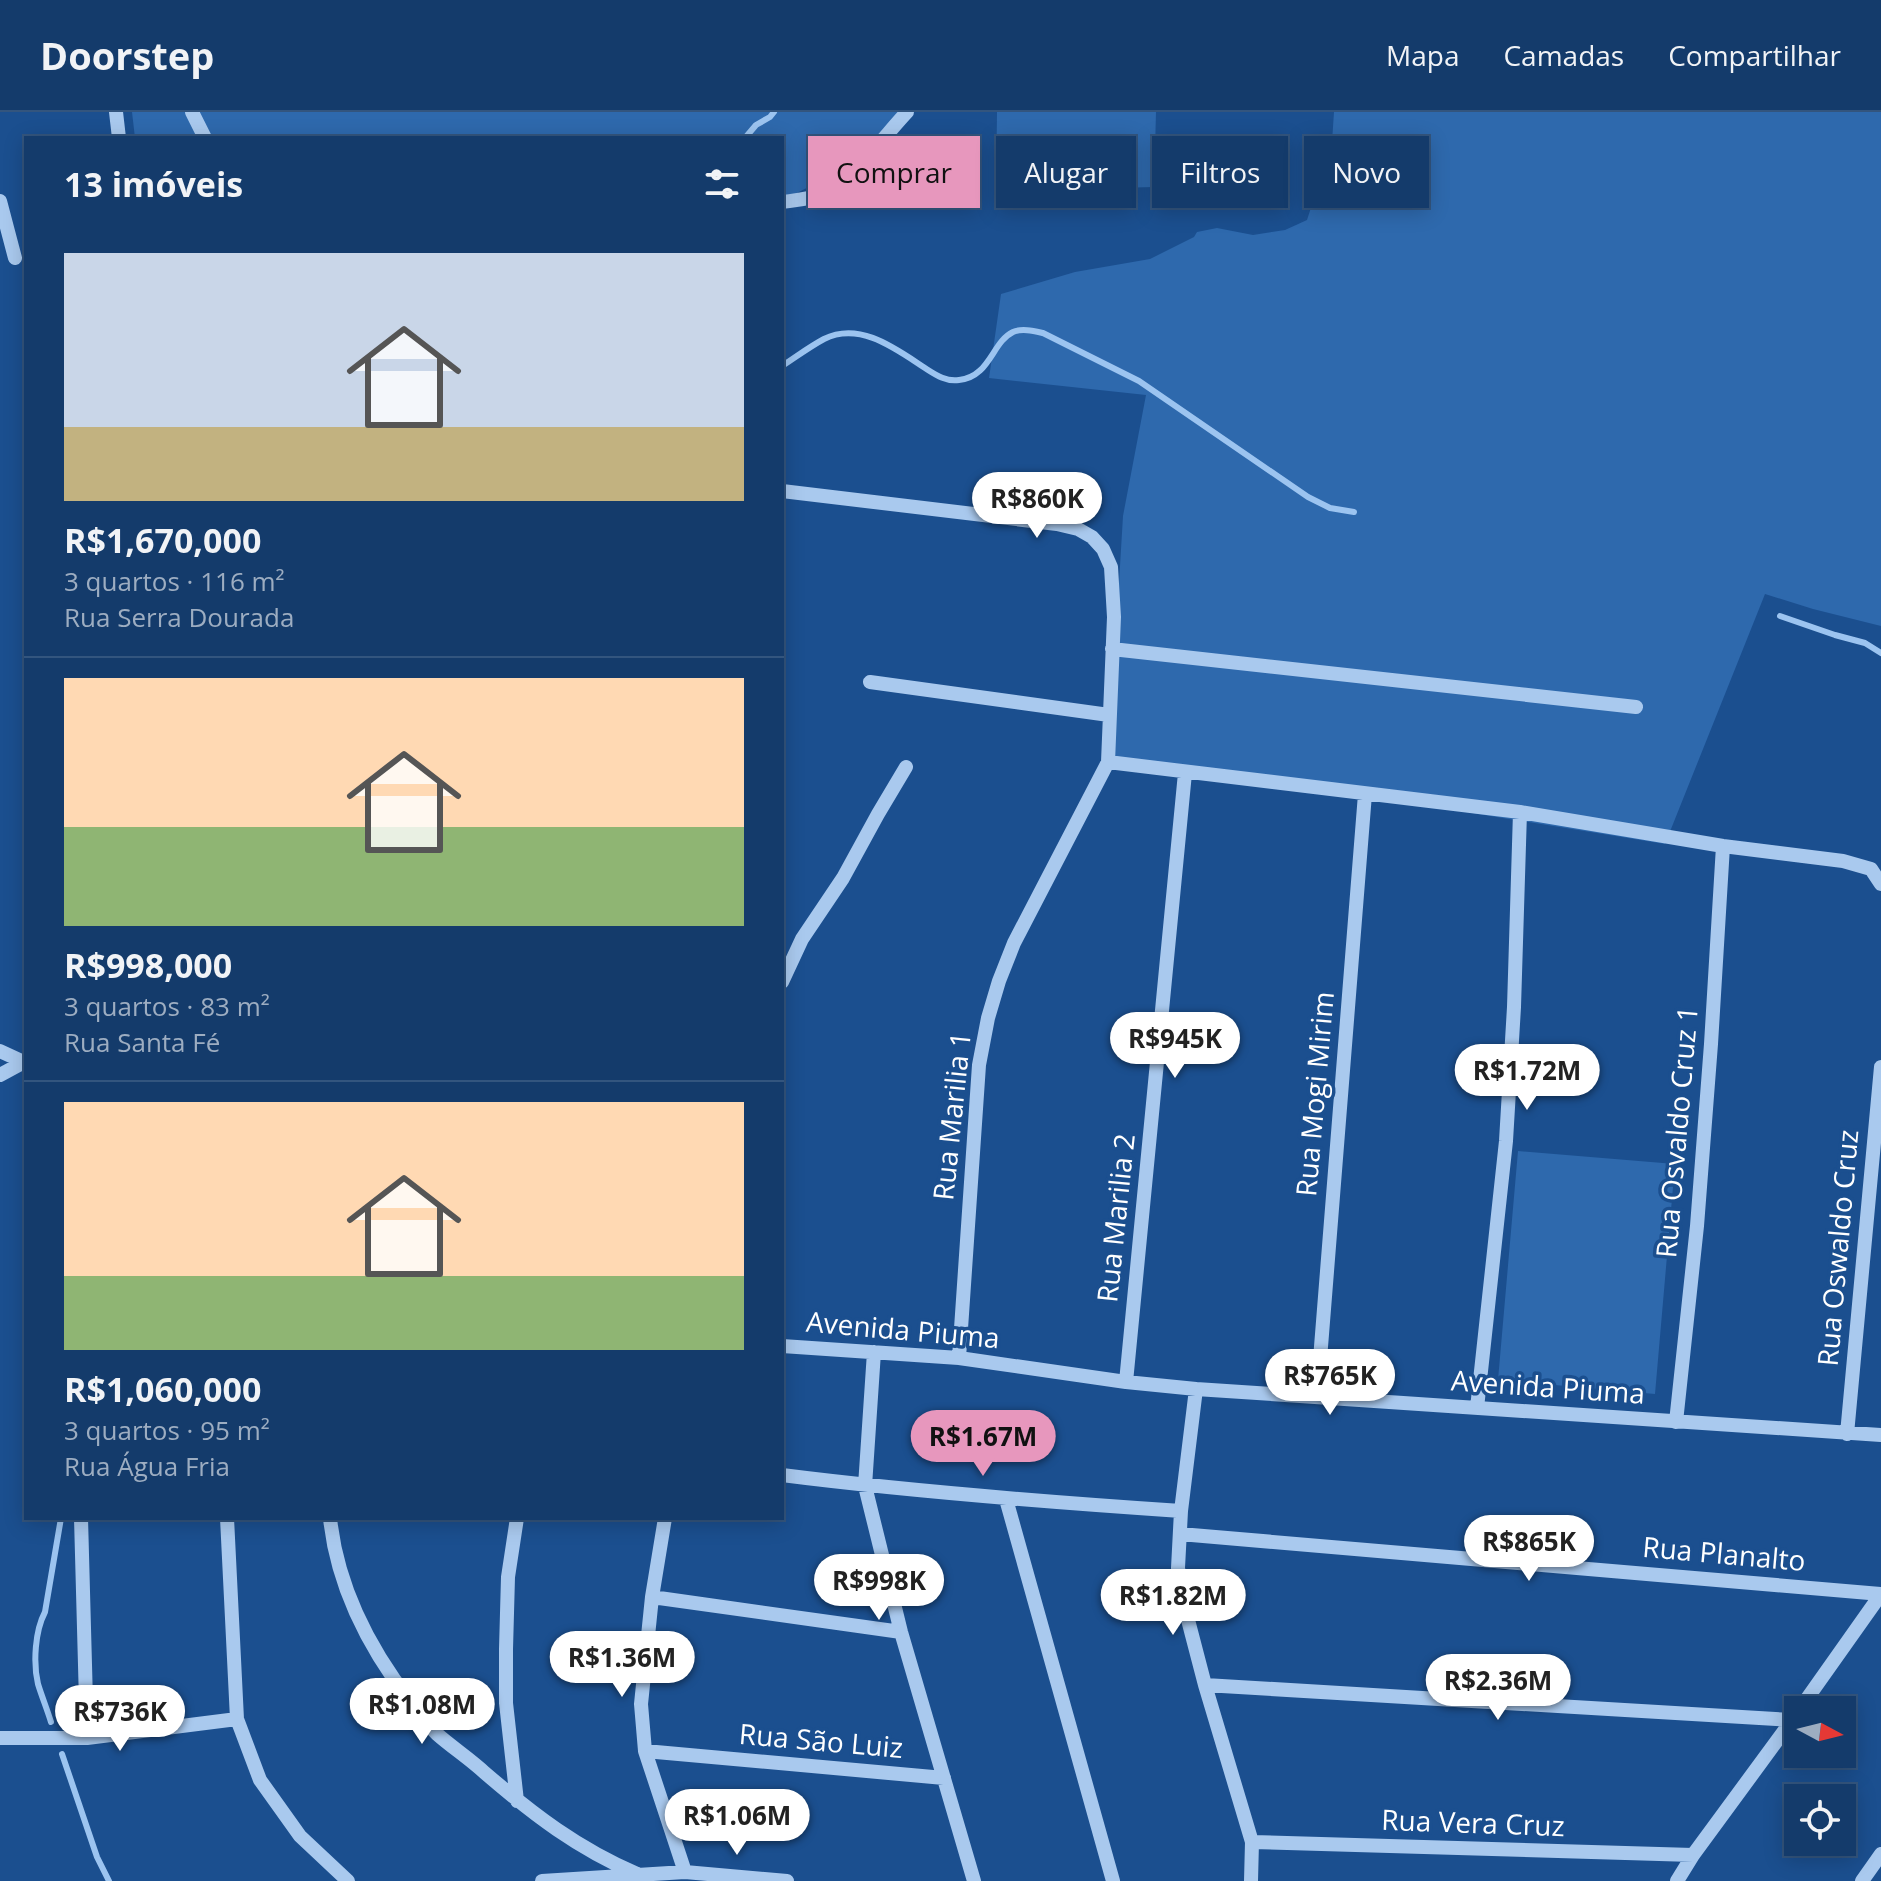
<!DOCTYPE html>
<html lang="pt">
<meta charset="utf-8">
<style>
:root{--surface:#143b6b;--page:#214673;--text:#f1f3f6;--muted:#9dadc1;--line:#33557e;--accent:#e797bd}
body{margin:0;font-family:"Open Sans",sans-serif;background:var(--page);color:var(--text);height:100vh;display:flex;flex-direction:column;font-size:30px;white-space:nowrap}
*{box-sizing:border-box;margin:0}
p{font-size:26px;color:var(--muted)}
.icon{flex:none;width:44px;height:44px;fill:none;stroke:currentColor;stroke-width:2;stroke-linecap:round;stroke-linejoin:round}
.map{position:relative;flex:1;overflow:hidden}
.side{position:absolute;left:24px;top:24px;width:760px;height:1384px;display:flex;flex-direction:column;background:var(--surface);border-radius:0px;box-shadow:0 4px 20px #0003,0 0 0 2px var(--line)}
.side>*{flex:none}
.hud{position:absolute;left:808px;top:24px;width:760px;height:72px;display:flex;gap:16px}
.needle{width:52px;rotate:97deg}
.fabs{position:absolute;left:1784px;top:1584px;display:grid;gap:16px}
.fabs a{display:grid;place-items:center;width:72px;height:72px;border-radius:0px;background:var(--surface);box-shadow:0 4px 20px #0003,0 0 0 2px var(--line);font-size:40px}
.price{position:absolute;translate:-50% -68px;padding:0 18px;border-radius:28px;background:#fff;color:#222;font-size:26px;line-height:52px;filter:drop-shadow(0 2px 4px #0008)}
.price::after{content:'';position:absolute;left:50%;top:48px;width:24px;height:18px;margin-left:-12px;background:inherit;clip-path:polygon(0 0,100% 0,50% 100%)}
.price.selected{background:var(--accent);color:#111}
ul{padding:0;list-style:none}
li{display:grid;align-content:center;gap:16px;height:424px;padding:0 40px}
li+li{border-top:2px solid var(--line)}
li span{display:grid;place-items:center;height:248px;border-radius:0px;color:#555}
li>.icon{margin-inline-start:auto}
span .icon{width:144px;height:144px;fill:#fffc;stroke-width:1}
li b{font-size:34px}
h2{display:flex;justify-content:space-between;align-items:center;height:96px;padding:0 40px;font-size:34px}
.chip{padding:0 28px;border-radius:0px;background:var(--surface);box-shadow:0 4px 20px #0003,0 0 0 2px var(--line);font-size:28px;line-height:72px}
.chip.selected{background:var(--accent);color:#111}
header{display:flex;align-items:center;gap:48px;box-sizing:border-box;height:112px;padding:0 40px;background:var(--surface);border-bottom:2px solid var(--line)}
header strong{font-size:38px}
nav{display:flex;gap:44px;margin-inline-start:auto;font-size:28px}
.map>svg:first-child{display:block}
.green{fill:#2e69ad}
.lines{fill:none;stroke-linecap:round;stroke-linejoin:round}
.stream{stroke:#9cc4f0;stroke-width:6}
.minor{stroke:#a9c9ee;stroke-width:14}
.labels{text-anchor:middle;stroke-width:7;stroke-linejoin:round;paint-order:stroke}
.street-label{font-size:28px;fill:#fff;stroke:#1b4f8f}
</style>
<header>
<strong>Doorstep</strong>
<nav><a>Mapa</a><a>Camadas</a><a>Compartilhar</a></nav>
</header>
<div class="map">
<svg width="1881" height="1769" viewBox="0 0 1881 1769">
<rect width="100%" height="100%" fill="#1b4f8f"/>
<path class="green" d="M132 0H912L849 54 795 82 782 98V26H135Z
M997 0H1156L1154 75 996 79Z
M1334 0H1881V514L1813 497 1765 482 1665 732 1373 685 1108 655 1123 404 1146 283 989 266 1001 182 1075 160 1150 147 1194 125 1197 120 1217 116 1253 123 1285 118 1307 108 1332 30Z
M1518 1039 1675 1052 1655 1282 1498 1268Z"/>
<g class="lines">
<path class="stream" d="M745 26 756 13 770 5 774 0
M782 254C796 245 809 235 824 227 860 209 896 237 925 256 936 263 946 270 959 268 990 265 992 230 1013 220 1022 216 1034 219 1043 221L1139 269 1308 385 1330 396 1354 400
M1780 504 1835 523 1865 531 1881 541
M51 1610C47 1597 42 1585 38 1572 33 1551 35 1519 45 1500L61 1406
M62 1642 97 1745 109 1769"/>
<path class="minor" d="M116 0 119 26
M192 0 205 26
M0 89 15 146
M782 90C797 88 812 87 826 81 849 71 888 20 907 0
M782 379 1057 412 1078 417 1092 425 1103 437 1111 455 1114 505 1108 650 1014 831 999 869 988 906 979 953 959 1246
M1112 537 1636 595
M870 570 1109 603
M1108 650 1520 700 1723 734 1843 749 1871 757 1881 772
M782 870 802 827 843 766 878 702 906 655
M0 939 26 951
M0 963 24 950
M782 1234 959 1246 1126 1270 1196 1277 1881 1323
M874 1240 865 1374 901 1520 974 1769
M1126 1270 1185 661
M1196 1277 1181 1399 1178 1456 1187 1504 1205 1573 1252 1730 1251 1769
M1317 1285 1365 682
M1477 1296 1506 1029 1514 895 1520 700
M1676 1310 1697 1114 1711 932 1723 734
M1847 1322 1881 955
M782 1363C915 1380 1047 1390 1181 1399
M1006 1387 1113 1769
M81 1406 87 1626
M227 1406 237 1607 260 1668 300 1724 348 1769
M330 1406C337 1474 369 1536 410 1589 419 1600 427 1613 437 1622 453 1636 470 1647 485 1661 534 1703 577 1736 637 1762
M517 1406 508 1465 506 1537V1591L517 1689
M665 1406 652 1485 641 1592 645 1639 685 1760
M1180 1422 1881 1482
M652 1485 901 1520
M1205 1573 1792 1608
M1799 1598 1881 1482
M0 1626H87L237 1607
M645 1639 944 1666
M1252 1730 1693 1743
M542 1769 685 1760 787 1769
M1677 1769 1693 1743 1798 1600
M1862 1769 1881 1742"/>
</g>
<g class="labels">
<g class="street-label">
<text transform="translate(1315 982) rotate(-85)" y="10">Rua Mogi Mirim</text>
<text transform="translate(952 1004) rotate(-84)" y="10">Rua Marilia 1</text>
<text transform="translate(1677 1020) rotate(-85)" y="10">Rua Osvaldo Cruz 1</text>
<text transform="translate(1116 1106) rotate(-84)" y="10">Rua Marilia 2</text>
<text transform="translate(1838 1136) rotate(-85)" y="10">Rua Oswaldo Cruz</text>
<text transform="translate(903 1218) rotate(5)" y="10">Avenida Piuma</text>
<text transform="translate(1548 1275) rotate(4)" y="10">Avenida Piuma</text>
<text transform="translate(1724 1442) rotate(5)" y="10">Rua Planalto</text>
<text transform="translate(821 1629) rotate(5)" y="10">Rua São Luiz</text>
<text transform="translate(1473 1711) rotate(2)" y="10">Rua Vera Cruz</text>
</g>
</g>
</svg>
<div class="fabs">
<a><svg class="needle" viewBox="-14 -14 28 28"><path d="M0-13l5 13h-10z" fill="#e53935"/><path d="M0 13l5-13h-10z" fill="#9dadc1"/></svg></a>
<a><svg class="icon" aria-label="locate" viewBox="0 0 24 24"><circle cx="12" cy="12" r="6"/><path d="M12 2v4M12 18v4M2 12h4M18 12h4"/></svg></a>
</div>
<b class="price" style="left:1037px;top:428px">R$860K</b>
<b class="price" style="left:1175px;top:968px">R$945K</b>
<b class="price" style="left:1527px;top:1000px">R$1.72M</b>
<b class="price" style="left:1330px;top:1305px">R$765K</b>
<b class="price selected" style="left:983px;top:1366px">R$1.67M</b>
<b class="price" style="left:1529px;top:1471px">R$865K</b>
<b class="price" style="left:879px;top:1510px">R$998K</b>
<b class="price" style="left:1173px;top:1525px">R$1.82M</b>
<b class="price" style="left:622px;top:1587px">R$1.36M</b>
<b class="price" style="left:1498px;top:1610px">R$2.36M</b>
<b class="price" style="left:422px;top:1634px">R$1.08M</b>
<b class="price" style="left:120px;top:1641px">R$736K</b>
<b class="price" style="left:737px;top:1745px">R$1.06M</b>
<div class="hud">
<a class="chip selected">Comprar</a>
<a class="chip">Alugar</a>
<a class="chip">Filtros</a>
<a class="chip">Novo</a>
</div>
<section class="side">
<h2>13 imóveis<svg class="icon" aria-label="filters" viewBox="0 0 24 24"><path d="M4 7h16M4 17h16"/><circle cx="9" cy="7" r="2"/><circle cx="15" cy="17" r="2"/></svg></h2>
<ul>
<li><span style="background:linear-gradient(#c9d6e8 70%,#c2b280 0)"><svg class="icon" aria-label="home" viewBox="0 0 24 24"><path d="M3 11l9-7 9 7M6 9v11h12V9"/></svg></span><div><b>R$1,670,000</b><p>3 quartos · 116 m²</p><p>Rua Serra Dourada</p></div></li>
<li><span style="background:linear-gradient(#ffd9b3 60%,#8fb573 0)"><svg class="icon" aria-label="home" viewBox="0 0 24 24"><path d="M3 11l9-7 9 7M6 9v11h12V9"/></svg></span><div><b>R$998,000</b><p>3 quartos · 83 m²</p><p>Rua Santa Fé</p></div></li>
<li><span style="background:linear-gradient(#ffd9b3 70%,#8fb573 0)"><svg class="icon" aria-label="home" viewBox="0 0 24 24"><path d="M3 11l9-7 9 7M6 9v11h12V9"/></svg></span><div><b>R$1,060,000</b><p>3 quartos · 95 m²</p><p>Rua Água Fria</p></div></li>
</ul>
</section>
</div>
